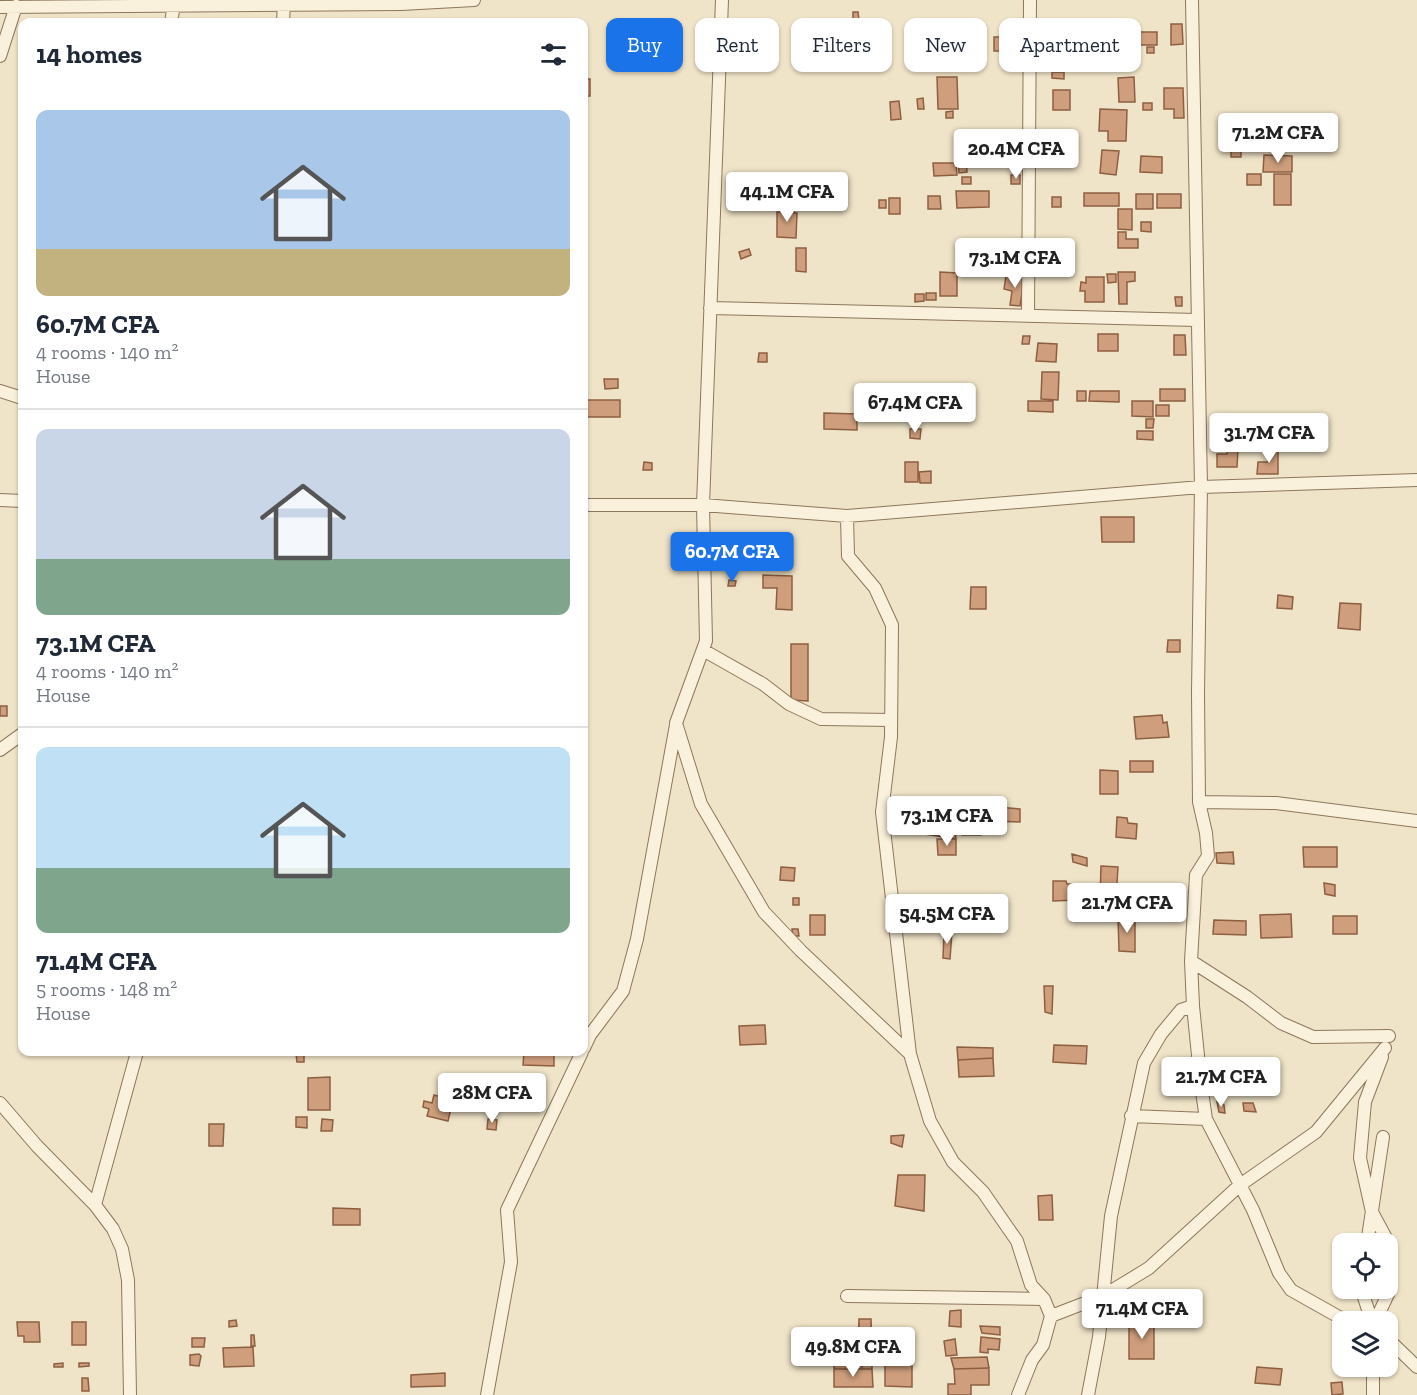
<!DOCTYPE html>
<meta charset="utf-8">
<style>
:root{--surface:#fff;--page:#f2f2f3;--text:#1f2937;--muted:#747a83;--line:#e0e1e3;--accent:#1a73e8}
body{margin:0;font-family:"Zilla Slab",serif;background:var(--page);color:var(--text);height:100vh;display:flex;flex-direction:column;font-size:22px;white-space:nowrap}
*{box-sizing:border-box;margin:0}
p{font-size:20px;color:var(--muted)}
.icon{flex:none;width:33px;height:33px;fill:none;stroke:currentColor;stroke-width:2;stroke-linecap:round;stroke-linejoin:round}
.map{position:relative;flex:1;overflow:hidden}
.details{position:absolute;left:18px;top:18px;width:570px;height:1038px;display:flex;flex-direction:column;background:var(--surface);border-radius:12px;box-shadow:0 2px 4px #0004}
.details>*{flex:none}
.hud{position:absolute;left:606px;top:18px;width:570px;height:54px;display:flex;gap:12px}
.controls{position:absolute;left:1332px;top:1233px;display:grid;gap:12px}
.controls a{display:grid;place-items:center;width:66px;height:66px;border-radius:12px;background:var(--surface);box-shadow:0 2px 4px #0004;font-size:30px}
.price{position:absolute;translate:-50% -51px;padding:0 14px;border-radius:6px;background:#fff;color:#222;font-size:20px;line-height:39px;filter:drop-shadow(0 2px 3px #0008)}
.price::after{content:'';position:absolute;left:50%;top:36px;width:18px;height:14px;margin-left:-9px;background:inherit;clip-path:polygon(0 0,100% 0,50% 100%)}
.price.on{background:var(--accent);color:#fff}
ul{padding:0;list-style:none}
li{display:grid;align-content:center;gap:12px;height:318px;padding:0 18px}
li+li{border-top:2px solid var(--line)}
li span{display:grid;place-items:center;height:186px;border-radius:12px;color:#555}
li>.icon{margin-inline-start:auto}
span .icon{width:108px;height:108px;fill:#fffc;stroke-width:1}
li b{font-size:26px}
h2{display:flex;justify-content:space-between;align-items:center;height:72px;padding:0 18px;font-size:26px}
.pill{padding:0 21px;border-radius:12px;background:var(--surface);box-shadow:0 2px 4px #0004;font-size:21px;line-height:54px}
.pill.on{background:var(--accent);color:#fff}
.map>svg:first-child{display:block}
.building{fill:#cf9f7d;stroke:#8d5f41;stroke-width:1.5}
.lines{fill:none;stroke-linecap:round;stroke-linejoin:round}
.minor-casing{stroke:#8d765c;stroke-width:14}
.minor{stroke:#faf1dc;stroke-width:12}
</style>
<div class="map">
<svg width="1417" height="1395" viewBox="0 0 1417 1395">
<rect width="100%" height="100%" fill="#f0e4c8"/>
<path class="building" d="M853 12H858L859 20H853Z
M1126 19 1127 44H1134L1135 57 1118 58 1116 20Z
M1171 24H1182L1183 44 1171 45Z
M858 26 860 42 837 45 835 29Z
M1138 32H1157V45H1138Z
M994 37H1004V40H1010V49L1004 48V51H994Z
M1054 44H1063V54H1054Z
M957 45 958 67 939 68 938 46Z
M1147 47H1154V53H1147Z
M1052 72H1064V79L1052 78Z
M937 77H957L958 109H938Z
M1134 77 1135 102H1119L1118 78Z
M584 79H590V96H584Z
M1164 88H1183L1184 118H1174V109H1164Z
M1053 90H1070V110H1053Z
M923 98 924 109H918L917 99Z
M899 101 901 119 891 120 890 102Z
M1143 103H1152V110H1143Z
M1100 109 1127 110 1126 141H1108V131H1099Z
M953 111V118H946V112Z
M1279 141H1292V148L1280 149Z
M1231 146 1241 147V157H1231Z
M1102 150 1119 151 1116 175 1100 173Z
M1264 155 1292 156V172H1263Z
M1141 156 1162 157V173L1140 172Z
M958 158H966L967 172 959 173Z
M933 163H956L957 175 934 176Z
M1247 174H1261V185H1247Z
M1274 174H1291V205H1274Z
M1011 175H1020V184H1011Z
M962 177H971V184H962Z
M956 191H989V207L957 208Z
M1084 193H1119V206H1084Z
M1136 194H1153V209H1136Z
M1157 194H1181V208H1157Z
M928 196H940L941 209H928Z
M1052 197H1061V207H1052Z
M889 198H900V214H889Z
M879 200H886V208H879Z
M782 206H794V213H797L796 238 777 237V212H782Z
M1118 209H1132V230L1118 229Z
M1141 222H1151V232L1141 231Z
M1118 232H1126V239H1138V248H1118Z
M796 248H806V272L796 271Z
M749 249 751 255 741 259 739 252Z
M940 272 957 273V296H940Z
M1118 272H1135V281L1127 282V304H1119Z
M1107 274H1116V282L1108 283Z
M1006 276 1024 279 1020 306 1010 305 1012 291 1004 289Z
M1086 277H1104V302H1085V291H1080L1081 282 1086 283Z
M926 293H936V300H926Z
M915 294H924V301L915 302Z
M1175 297H1182V306H1176Z
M1098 334H1118V351H1098Z
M1174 335H1185L1186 355H1174Z
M1023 336H1030L1029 344H1022Z
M1038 343 1057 344 1056 362 1036 361Z
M759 353H767V362H758Z
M1042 372H1059L1058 400 1041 399Z
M604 379H618V388L605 389Z
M1160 389H1185V401H1160Z
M1077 391H1086V401H1077Z
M1090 391H1119V402L1089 401Z
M587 400H620V417H587Z
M923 401 924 417 893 418 892 402Z
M1028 401H1053V412L1028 411Z
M1132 401H1153V417L1132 416Z
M1156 405H1169V416H1156Z
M824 413 857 414V430L824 429Z
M1213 415H1225V425H1213Z
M1146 419H1154L1153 428H1146Z
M910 429H921L920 439 910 438Z
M1137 431H1153V440L1137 439Z
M1224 432 1232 433V444H1223Z
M1250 439H1257V448H1250Z
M1227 448H1238L1237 467H1217V454H1227Z
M1268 451H1278V474H1257L1258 462H1268Z
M644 462 652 463V470H643Z
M905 462H918V482H905Z
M931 471V483H920L919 472Z
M1101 517H1134V542H1102Z
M763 575 792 576V610L776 609 777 588H763Z
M729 580 736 581 735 586H728Z
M971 587H986V609H970Z
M1278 595 1293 597 1292 609 1277 608Z
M1340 603 1361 604 1360 630 1338 628Z
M1168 640H1180V652H1167Z
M791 644H808V701L791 700Z
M0 706H7V716H0Z
M1162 715 1163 723 1167 722 1169 737 1136 739 1134 717Z
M1130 761H1153V772H1130Z
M1100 770 1118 771V794H1100Z
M997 807 1020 809V822L996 821Z
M1117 817 1127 818 1128 823 1137 824 1136 839 1116 837Z
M962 818H982L981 835H962Z
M917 822 954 823 956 839 919 833Z
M937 839H956V855H938Z
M1303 847H1337V867H1304Z
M1233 852 1234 864 1217 863 1216 853Z
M1072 854 1087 858V866L1073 862Z
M1101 866 1118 867 1116 899 1100 898Z
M781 867 795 868 794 881 780 880Z
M1053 881H1066L1067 884H1076L1077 900 1053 901Z
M1324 883 1335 885V896L1325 894Z
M793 898H799V905H793Z
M953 899 961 900 959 915 951 914Z
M974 911 1006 912V931L974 930Z
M1291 914 1292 937 1261 938 1260 915Z
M810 915H825V935H810Z
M1118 916 1135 918V952L1119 951Z
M1333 916H1357V934H1333Z
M1214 920 1246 921V935L1213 934Z
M792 929H798L799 936H793Z
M944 932H952L950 959 943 958Z
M1044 986H1053L1052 1014 1045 1012Z
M765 1025 766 1044 740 1045 739 1026Z
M1054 1045 1087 1046 1086 1064 1053 1062Z
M957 1047 993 1048V1058L958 1060Z
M524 1052H554V1066L523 1065Z
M296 1054H304V1062H297Z
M993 1058 994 1076 959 1077 958 1060Z
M330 1077V1110H308V1078Z
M434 1095 453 1100 448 1121 427 1116 429 1109 423 1107 424 1101 432 1103Z
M1217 1102 1224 1105 1225 1113 1219 1112Z
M1243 1103H1253L1256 1112 1244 1111Z
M296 1117H307V1128L296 1127Z
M322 1119 333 1120 332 1131H321Z
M488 1119 497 1120 496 1130 487 1129Z
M209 1124H224L223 1146H209Z
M904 1135 902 1147 891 1143V1136Z
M898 1175H925L924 1211 895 1206Z
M1052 1195 1053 1220H1039L1038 1196Z
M333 1208 360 1209V1225H333Z
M961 1310V1327L949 1326 950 1311Z
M859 1319H871V1334H859Z
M859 1319H871L872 1349 858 1350Z
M236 1320 237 1326 229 1327V1321Z
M17 1322H39L40 1342H24V1336H18Z
M72 1322H86V1345H72Z
M1129 1322H1154V1359H1129Z
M980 1326 1000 1327V1335L982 1333Z
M251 1335H254L255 1346H251Z
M981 1337 1000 1339 999 1350 988 1349V1353L980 1352Z
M192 1338H205L204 1347H192Z
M955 1339 957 1355 946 1356 944 1341Z
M897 1342 912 1343 910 1356 896 1355Z
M253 1347 254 1366 224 1367 223 1348Z
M862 1349H872V1369H862Z
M862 1349V1369H834V1352Z
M199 1354 201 1356 199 1366 190 1365V1355Z
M987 1357 989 1368 954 1369 951 1358Z
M63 1363V1367H54V1364Z
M79 1363H89V1366L79 1367Z
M885 1364 912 1365V1387L885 1386Z
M1257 1367 1282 1369 1280 1385 1255 1383Z
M989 1368V1385H971V1395H948V1384H955L954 1369Z
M834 1369H872L873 1387H834Z
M445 1373V1386L411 1387V1375Z
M82 1378H88L89 1391H82Z
M1342 1382 1343 1394 1332 1395 1331 1383Z"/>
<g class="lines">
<g class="minor-casing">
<path id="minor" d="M722 0 703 505 706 641 676 723 701 804 764 912 801 951 910 1054
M1192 0 1201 487 1198 693 1199 802 1276 803 1417 821
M0 7 401 4 474 0
M171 22 174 5
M283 22 284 4
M0 56 16 6
M710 308 1197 320
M1028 316 1030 0
M0 391 22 398
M0 500 22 501
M584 505H703L847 516 1201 487 1417 480
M847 516 848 556 875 588 892 625 891 737 882 812 910 1054 930 1121 953 1162 983 1192 1017 1241 1031 1285 1044 1299 1051 1316 1043 1345 1032 1360 1018 1395
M703 650 763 684 789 704 821 719 891 720
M0 750 22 734
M1199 802 1206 833 1208 856 1196 875 1191 961 1193 1006 1201 1085 1206 1119 1253 1210 1279 1273 1291 1290 1339 1317 1357 1322
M1191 961 1247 997 1281 1023 1313 1037 1389 1036
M584 1048 590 1035 623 991 637 939 676 725
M1382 1057 1365 1102 1360 1158 1372 1212 1386 1238V1244
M0 1103 37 1146 95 1205 113 1229 122 1249 128 1280 130 1395
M1131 1116 1206 1119
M95 1205 137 1052
M1367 1244 1383 1137
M1361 1288 1372 1322
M847 1296 1044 1299
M1051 1316 1103 1296 1149 1268 1240 1185 1316 1132 1385 1048
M1375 1322 1388 1294V1286
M1388 1339 1417 1367
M1373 1366V1395
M487 1395 511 1262 507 1210 582 1052
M1088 1395 1099 1337 1111 1216 1144 1063 1161 1034 1181 1010 1193 1006"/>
</g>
<use href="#minor" class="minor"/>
</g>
</svg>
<div class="controls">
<a><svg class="icon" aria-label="locate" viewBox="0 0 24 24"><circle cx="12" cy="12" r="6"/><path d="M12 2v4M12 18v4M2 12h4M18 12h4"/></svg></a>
<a><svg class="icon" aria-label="layers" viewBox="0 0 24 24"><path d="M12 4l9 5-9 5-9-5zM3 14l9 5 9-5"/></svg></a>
</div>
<b class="price" style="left:1278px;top:164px">71.2M CFA</b>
<b class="price" style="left:1016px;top:180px">20.4M CFA</b>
<b class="price" style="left:787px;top:223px">44.1M CFA</b>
<b class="price" style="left:1015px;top:289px">73.1M CFA</b>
<b class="price" style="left:915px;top:434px">67.4M CFA</b>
<b class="price" style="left:1269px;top:464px">31.7M CFA</b>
<b class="price on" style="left:732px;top:583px">60.7M CFA</b>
<b class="price" style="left:947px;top:847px">73.1M CFA</b>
<b class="price" style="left:1127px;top:934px">21.7M CFA</b>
<b class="price" style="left:947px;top:945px">54.5M CFA</b>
<b class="price" style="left:1221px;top:1108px">21.7M CFA</b>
<b class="price" style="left:492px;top:1124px">28M CFA</b>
<b class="price" style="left:1142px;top:1340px">71.4M CFA</b>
<b class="price" style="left:853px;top:1378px">49.8M CFA</b>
<div class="hud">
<a class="pill on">Buy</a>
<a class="pill">Rent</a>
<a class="pill">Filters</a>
<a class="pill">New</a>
<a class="pill">Apartment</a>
</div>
<section class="details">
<h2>14 homes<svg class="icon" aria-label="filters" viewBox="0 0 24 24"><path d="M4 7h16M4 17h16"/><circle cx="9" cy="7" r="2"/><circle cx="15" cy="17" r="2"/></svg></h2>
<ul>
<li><span style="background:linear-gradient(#a9c7e8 75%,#c2b280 0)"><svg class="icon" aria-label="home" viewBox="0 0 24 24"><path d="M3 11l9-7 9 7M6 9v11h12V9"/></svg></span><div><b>60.7M CFA</b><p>4 rooms · 140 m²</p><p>House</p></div></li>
<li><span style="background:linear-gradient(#c9d6e8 70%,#7fa58c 0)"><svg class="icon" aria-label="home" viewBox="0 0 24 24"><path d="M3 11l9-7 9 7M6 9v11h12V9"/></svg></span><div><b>73.1M CFA</b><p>4 rooms · 140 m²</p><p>House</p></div></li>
<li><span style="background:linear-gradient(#bfe0f5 65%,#7fa58c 0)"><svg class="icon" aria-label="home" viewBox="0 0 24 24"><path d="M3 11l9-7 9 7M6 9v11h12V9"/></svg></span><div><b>71.4M CFA</b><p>5 rooms · 148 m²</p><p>House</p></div></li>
</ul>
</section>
</div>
